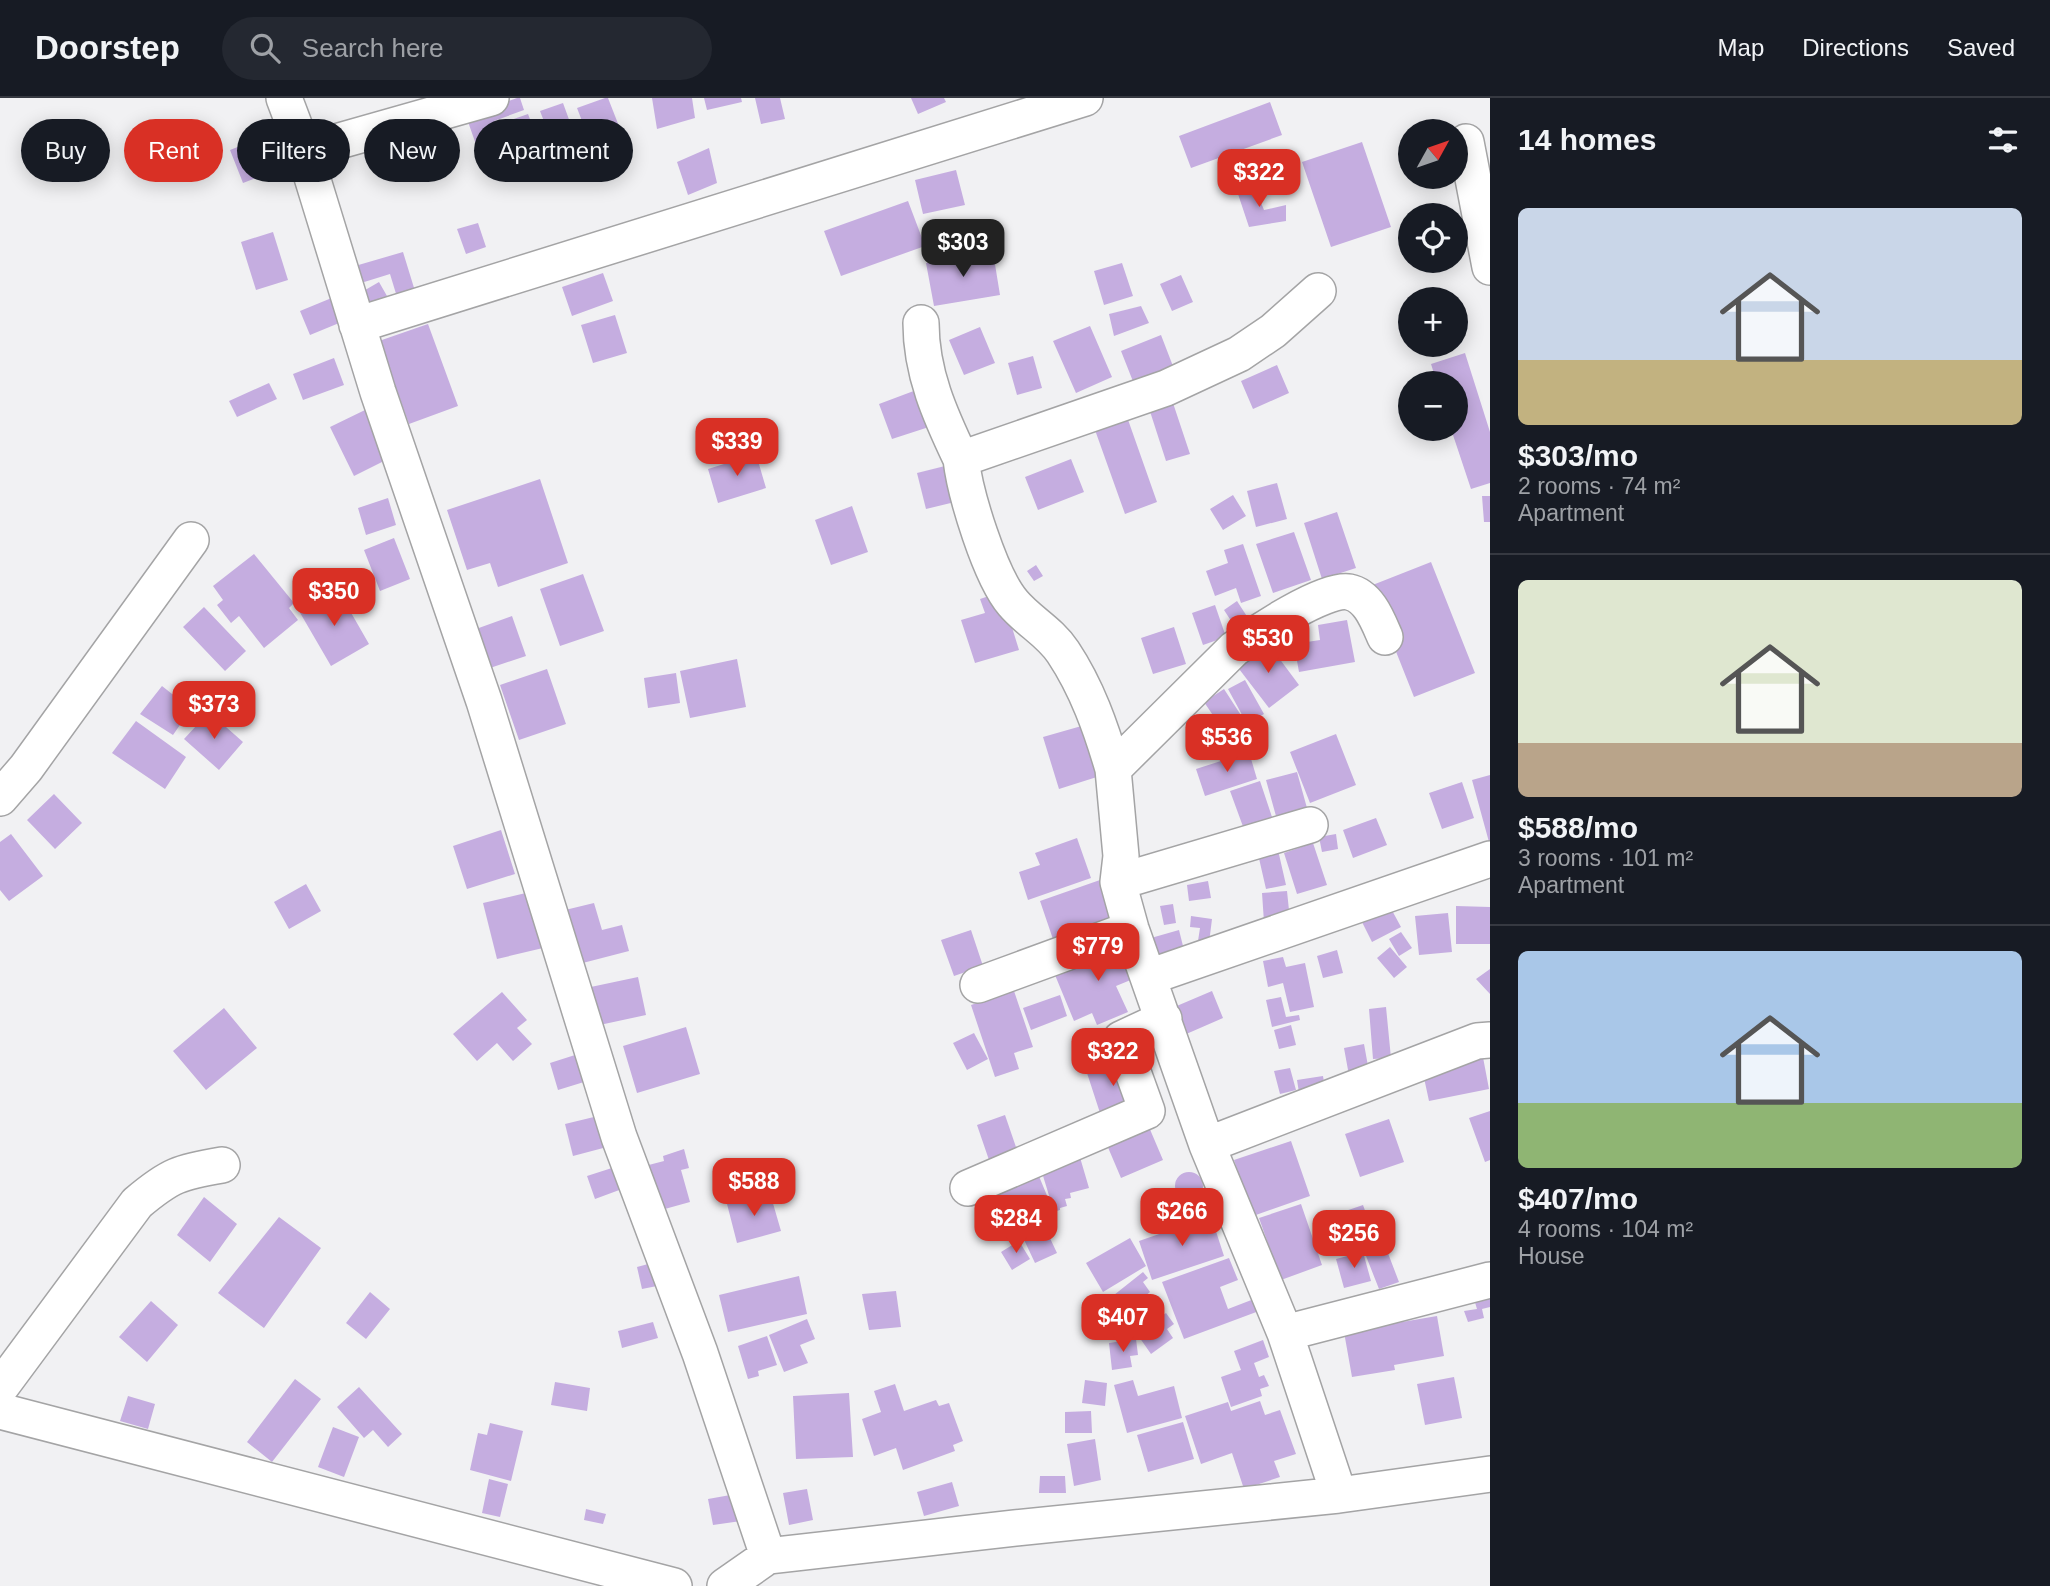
<!DOCTYPE html>
<meta charset="utf-8">
<style>
:root{--surface:#171b24;--page:#242831;--text:#f1f3f6;--muted:#9ea1a6;--line:#363941;--accent:#d93025}
body{margin:0;font-family:Arial,sans-serif;background:var(--page);color:var(--text);height:100vh;display:flex;flex-direction:column;font-size:26px;white-space:nowrap}
*{box-sizing:border-box;margin:0}
p{font-size:23px;color:var(--muted)}
.icon{flex:none;width:38px;height:38px;fill:none;stroke:currentColor;stroke-width:2;stroke-linecap:round;stroke-linejoin:round}
.map{position:relative;flex:1;overflow:hidden}
.side{display:flex;flex-direction:column;background:var(--surface);width:560px}
.side>*{flex:none}
.banner{position:absolute;left:21px;top:21px;width:665px;height:63px;display:flex;gap:14px}
.needle{width:46px;rotate:50deg}
.controls{position:absolute;left:1398px;top:21px;display:grid;gap:14px}
.controls a{display:grid;place-items:center;width:70px;height:70px;border-radius:50%;background:var(--surface);box-shadow:0 4px 18px #0003;font-size:35px}
.price{position:absolute;translate:-50% -60px;padding:0 16px;border-radius:14px;background:var(--accent);color:#fff;font-size:23px;line-height:46px;filter:drop-shadow(0 2px 4px #0008)}
.price::after{content:'';position:absolute;left:50%;top:42px;width:21px;height:16px;margin-left:-10px;background:inherit;clip-path:polygon(0 0,100% 0,50% 100%)}
.price.on{background:#222;color:#fff}
ul{padding:0;list-style:none}
li{display:grid;align-content:center;gap:14px;height:371px;padding:0 28px}
li+li{border-top:2px solid var(--line)}
li span{display:grid;place-items:center;height:217px;border-radius:10px;color:#555}
li>.icon{margin-inline-start:auto}
span .icon{width:126px;height:126px;fill:#fffc;stroke-width:1}
li b{font-size:30px}
h2{display:flex;justify-content:space-between;align-items:center;height:84px;padding:0 28px;font-size:30px}
.chip{padding:0 24px;border-radius:32px;background:var(--surface);box-shadow:0 4px 18px #0003;font-size:24px;line-height:63px}
.chip.on{background:var(--accent);color:#fff}
header{display:flex;align-items:center;gap:42px;box-sizing:border-box;height:98px;padding:0 35px;background:var(--surface);border-bottom:2px solid var(--line)}
header strong{font-size:33px}
nav{display:flex;gap:38px;margin-inline-start:auto;font-size:24px}
.search{width:490px;height:63px;background:var(--page);display:flex;align-items:center;gap:18px;box-sizing:border-box;padding:0 24px;border-radius:38px;color:var(--muted);font-size:26px}
main{display:flex;flex:1;min-height:0}
.map>svg:first-child{display:block}
.building{fill:#c5ade0}
.lines{fill:none;stroke-linecap:round;stroke-linejoin:round}
.street-casing{stroke:#a4a4a5;stroke-width:38}
.street{stroke:#fff;stroke-width:35}
</style>
<header>
<strong>Doorstep</strong>
<div class="search"><svg class="icon" aria-label="search" viewBox="0 0 24 24"><circle cx="10" cy="10" r="6"/><path d="M15 15l6 6"/></svg>Search here</div>
<nav><a>Map</a><a>Directions</a><a>Saved</a></nav>
</header>
<main>
<div class="map">
<svg width="1490" height="1488" viewBox="0 0 1490 1488">
<rect width="100%" height="100%" fill="#f1f1f3"/>
<path class="building" d="M517 0H520L524 12 494 23 504 51 480 58 466 18Z
M605 0H608L624 41 594 54 577 10Z
M652 0H692L695 20 657 31Z
M704 0H741L742 4 707 12Z
M755 0H780L785 21 761 26Z
M911 0H944L946 4 918 16Z
M1270 4 1282 37 1191 70 1179 38Z
M563 5 579 49 557 57 540 13Z
M528 16 543 55 514 66 499 26Z
M271 36 284 69 243 85 230 52Z
M1362 44 1391 129 1331 149 1302 64Z
M709 50 717 85 688 97 677 64Z
M956 72 965 107 923 116 915 82Z
M1254 87 1264 112 1286 107V123L1249 129 1236 90Z
M908 103 925 148 841 178 824 133Z
M478 125 486 149 466 156 457 131Z
M273 134 288 182 256 192 241 144Z
M403 154 415 193 397 199 390 176 361 185 355 168Z
M993 154 1000 197 934 208 926 165Z
M1122 165 1133 198 1104 207 1094 173Z
M603 175 613 203 572 218 562 189Z
M1181 177 1193 204 1172 213 1160 186Z
M379 184 387 198 368 209 360 195Z
M334 199 344 223 310 237 300 213Z
M1141 208 1149 225 1114 238 1109 216Z
M615 217 627 255 593 265 581 227Z
M428 226 458 308 409 326 379 243Z
M1090 228 1112 279 1076 295 1053 243Z
M980 229 995 265 964 277 949 242Z
M1161 237 1176 276 1136 291 1121 253Z
M1465 255 1490 334V385L1471 391 1451 331H1456V285H1437L1431 266Z
M1033 258 1042 290 1017 297 1008 265Z
M334 260 344 287 303 302 293 276Z
M1277 267 1289 295 1253 311 1241 283Z
M269 285 277 301 237 319 229 303Z
M919 291 932 328 892 341 879 306Z
M1169 293 1190 356 1166 363 1146 301Z
M365 312 388 361 354 378 330 329Z
M1126 316 1157 404 1125 416 1095 332Z
M756 356 766 390 718 405 708 371Z
M1071 361 1084 394 1038 412 1025 379Z
M949 367 959 403 926 411 917 375Z
M540 381 568 465 498 489 490 465 467 472 447 412Z
M1277 385 1287 421 1256 429 1247 393Z
M1233 397 1246 418 1223 432 1210 411Z
M1482 398H1490V424H1484Z
M388 400 396 427 366 437 358 410Z
M852 408 868 454 831 467 815 422Z
M1337 414 1356 470 1322 481 1304 425Z
M1294 434 1311 482 1273 495 1256 446Z
M394 440 410 481 380 493 364 452Z
M1243 446 1261 498 1241 505 1236 490 1215 498 1206 473 1228 465 1224 452Z
M254 456 294 505 289 510 298 522 264 550 239 518 231 525 217 507 223 502 213 488Z
M1431 464 1475 575 1414 599 1370 488Z
M1036 467 1043 478 1034 483 1027 473Z
M583 476 604 533 560 548 540 491Z
M338 492 369 546 331 568 299 513Z
M1001 494 1019 552 975 565 961 522 985 515 980 501Z
M1237 503 1250 523 1237 532 1224 512Z
M1215 507 1226 539 1203 547 1192 515Z
M204 509 246 553 225 573 183 529Z
M512 518 526 558 490 570 476 531Z
M1347 522 1355 564 1299 574 1294 546 1320 542 1318 527Z
M1174 529 1186 566 1153 576 1141 540Z
M1267 544 1299 587 1269 610 1236 567Z
M737 561 746 609 690 620 680 573Z
M547 571 566 626 519 642 500 587Z
M676 575 680 605 648 610 644 580Z
M1245 582 1264 616 1247 626 1228 591Z
M162 588 191 611 173 637 140 616Z
M1224 591 1248 628 1229 641 1204 604Z
M209 614 243 644 219 672 184 641Z
M136 623 186 659 165 691 112 655Z
M1085 627 1100 678 1059 691 1043 639Z
M1336 636 1356 687 1310 705 1290 654Z
M1249 654 1257 681 1205 698 1196 671Z
M1297 674 1307 710 1276 718 1266 682Z
M1490 677V744H1489L1472 682Z
M1260 683 1274 725 1245 734 1230 693Z
M1462 684 1474 720 1442 731 1429 695Z
M54 696 82 725 55 751 27 722Z
M1376 720 1387 747 1353 760 1343 732Z
M501 732 515 776 467 791 453 748Z
M11 736 43 778 9 803 0 792V744Z
M1336 736 1338 751 1322 754 1319 739Z
M1077 740 1091 780 1028 802 1019 774 1040 767 1035 755Z
M1313 745 1327 787 1297 796 1284 755Z
M1278 752 1286 787 1266 791 1258 756Z
M1100 782 1117 829 1056 850 1040 803Z
M1208 783 1211 800 1189 803 1187 787Z
M306 786 321 813 289 831 274 804Z
M1287 793 1290 822 1264 824 1262 795Z
M530 794 543 850 497 861 483 805Z
M594 805 602 832 622 827 629 853 575 867 561 813Z
M1388 805 1401 829 1372 844 1360 820Z
M1173 806 1176 825 1164 827 1160 808Z
M1456 808 1490 809V846H1456Z
M1448 815 1452 854 1419 857 1415 818Z
M1191 818 1212 821 1209 845 1198 843 1200 830 1190 829Z
M971 832 983 868 954 878 941 842Z
M1179 832 1184 852 1156 859 1151 840Z
M1401 834 1412 850 1399 858 1389 841Z
M1122 840 1138 879 1116 888 1128 914 1097 927 1092 915 1074 923 1055 877Z
M1390 849 1407 869 1394 880 1377 860Z
M1337 852 1343 875 1323 880 1317 858Z
M1283 859 1286 869 1305 865 1314 909 1290 914 1283 885 1268 889 1263 863Z
M1490 871V896L1476 881Z
M638 879 646 917 595 928 586 890Z
M1014 893 1033 949 1014 955 1019 971 995 979 971 907Z
M1212 893 1223 920 1184 937 1172 910Z
M502 894 527 922 517 930 532 946 513 963 497 945 477 963 453 936Z
M1060 897 1067 918 1031 932 1023 910Z
M1281 899 1286 919 1299 917 1300 922 1272 929 1266 902Z
M1386 909 1391 960 1373 961 1369 911Z
M224 910 257 950 206 992 173 953Z
M1291 927 1296 947 1279 951 1274 932Z
M686 929 700 976 637 995 623 948Z
M974 935 988 961 967 972 953 945Z
M1364 946 1370 979 1350 983 1344 950Z
M1482 954 1489 991 1429 1003 1421 966Z
M575 957 584 984 558 992 550 965Z
M1125 963 1138 1006 1101 1018 1087 975Z
M1290 970 1296 992 1280 996 1274 973Z
M1323 978 1326 997 1300 1001 1297 982Z
M1490 1013V1062L1485 1064 1469 1020Z
M1005 1017 1017 1052 989 1062 977 1027Z
M598 1018 607 1049 573 1058 565 1026Z
M1389 1021 1404 1064 1360 1079 1345 1036Z
M1146 1022 1163 1062 1121 1080 1104 1040Z
M1291 1043 1310 1098 1253 1118 1234 1062Z
M684 1051 689 1070 681 1072 690 1104 654 1114 641 1069 664 1063 663 1058Z
M1079 1056 1089 1090 1070 1095 1071 1100 1065 1101 1067 1108 1060 1110V1112L1037 1119 1034 1110 1051 1104 1040 1068Z
M615 1069 622 1091 595 1101 587 1078Z
M1036 1071 1048 1100 996 1123 983 1094Z
M1175 1088a14 14 0 1 1 28 0a14 14 0 1 1-28 0Z
M770 1095 781 1133 737 1145 727 1106Z
M204 1099 237 1126 210 1164 177 1137Z
M1301 1106 1322 1167 1281 1182 1259 1120Z
M1363 1107 1375 1140 1334 1154 1322 1121Z
M1211 1118 1224 1158 1152 1182 1139 1143Z
M279 1119 321 1150 264 1230 218 1195Z
M1040 1119 1057 1155 1035 1165 1018 1129Z
M1130 1140 1146 1168 1103 1194 1086 1165Z
M1019 1143 1030 1161 1012 1172 1001 1154Z
M1386 1150 1399 1184 1379 1191 1366 1158Z
M1363 1154 1371 1183 1344 1190 1336 1161Z
M1229 1160 1238 1182 1220 1189 1228 1211 1254 1201 1259 1213 1184 1241 1162 1184Z
M652 1165 657 1188 642 1191 637 1169Z
M1143 1174 1148 1180 1143 1184 1150 1194 1127 1213 1114 1197Z
M799 1178 807 1216 728 1234 719 1197Z
M896 1193 901 1229 869 1232 862 1196Z
M370 1194 390 1211 366 1241 346 1225Z
M1490 1197V1209L1482 1211 1484 1220 1468 1224 1464 1213 1477 1211 1474 1201Z
M1150 1199 1160 1214 1135 1232 1125 1217Z
M151 1203 178 1227 147 1264 119 1239Z
M1166 1215 1174 1226 1167 1231 1173 1240 1151 1256 1137 1236Z
M1437 1218 1444 1258 1394 1267 1395 1272 1352 1279 1344 1234Z
M807 1221 815 1241 800 1247 808 1265 784 1274 769 1237Z
M653 1224 658 1240 622 1250 618 1233Z
M767 1238 777 1267 758 1273 759 1278 748 1281 738 1248Z
M1136 1241 1138 1257 1130 1258 1132 1269 1112 1272 1109 1245Z
M1263 1242 1269 1259 1254 1265 1259 1279 1264 1277 1269 1288 1260 1291 1262 1298 1231 1309 1221 1279 1241 1272 1234 1253Z
M1454 1279 1462 1320 1425 1327 1417 1286Z
M295 1281 321 1301 272 1364 247 1344Z
M1085 1282 1107 1285 1105 1308 1082 1305Z
M1133 1282 1138 1298 1174 1288 1182 1320 1127 1335 1114 1287Z
M555 1284 590 1290 587 1313 551 1307Z
M895 1286 904 1313 936 1302 939 1308 949 1305 963 1343 953 1347 955 1353 903 1372 896 1350 874 1358 862 1321 881 1314 874 1293Z
M359 1289 402 1336 388 1349 373 1332 364 1340 337 1309Z
M849 1295 853 1359 796 1361 793 1298Z
M128 1298 155 1306 148 1331 120 1323Z
M1260 1303 1265 1317 1280 1312 1296 1356 1274 1363 1280 1379 1244 1391 1232 1355 1201 1366 1185 1318 1228 1304 1231 1313Z
M1091 1313 1092 1335H1065V1314Z
M1183 1324 1194 1361 1148 1374 1137 1337Z
M490 1325 523 1333 511 1383 470 1372 478 1335 487 1337Z
M333 1329 359 1339 344 1379 318 1369Z
M1095 1341 1101 1382 1074 1388 1067 1346Z
M1040 1378H1065L1066 1395H1039Z
M489 1381 508 1386 500 1419 482 1415Z
M952 1384 959 1408 924 1418 917 1394Z
M807 1391 813 1422 789 1427 783 1395Z
M736 1396 741 1423 713 1427 708 1401Z
M586 1411 606 1416 603 1426 584 1422Z"/>
<g class="lines">
<g class="street-casing">
<path id="street" d="M284 0 304 53 378 294 484 603 619 1039 700 1255 768 1458
M1466 44 1490 169
M304 53 491 0
M921 225C921 275 940 317 961 361
M357 227 1085 0
M1113 671C1101 630 1087 590 1063 554 1050 534 1028 523 1013 505 990 478 965 396 961 361L1166 290 1239 256 1273 233 1318 193
M0 700 26 670 191 442
M1118 784 1310 727
M1149 879 1490 761
M978 887 1131 831
M1207 1047 1477 943 1490 942
M968 1090 1147 1013 1121 941 1164 921
M1285 1235 1490 1182
M0 1290 137 1105C170 1077 180 1074 222 1067
M0 1313 674 1488
M1339 1397 1285 1235 1207 1047 1131 831 1118 784 1121 758 1113 671 1234 551C1255 536 1325 489 1349 494 1369 498 1378 523 1385 539
M725 1488 768 1458 1015 1430 1339 1397 1490 1376"/>
</g>
<use href="#street" class="street"/>
</g>
</svg>
<div class="controls">
<a><svg class="needle" viewBox="-14 -14 28 28"><path d="M0-13l5 13h-10z" fill="#e53935"/><path d="M0 13l5-13h-10z" fill="#9ea1a6"/></svg></a>
<a><svg class="icon" aria-label="locate" viewBox="0 0 24 24"><circle cx="12" cy="12" r="6"/><path d="M12 2v4M12 18v4M2 12h4M18 12h4"/></svg></a>
<a>+</a>
<a>−</a>
</div>
<b class="price" style="left:1259px;top:111px">$322</b>
<b class="price on" style="left:963px;top:181px">$303</b>
<b class="price" style="left:737px;top:380px">$339</b>
<b class="price" style="left:334px;top:530px">$350</b>
<b class="price" style="left:1268px;top:577px">$530</b>
<b class="price" style="left:214px;top:643px">$373</b>
<b class="price" style="left:1227px;top:676px">$536</b>
<b class="price" style="left:1098px;top:885px">$779</b>
<b class="price" style="left:1113px;top:990px">$322</b>
<b class="price" style="left:754px;top:1120px">$588</b>
<b class="price" style="left:1182px;top:1150px">$266</b>
<b class="price" style="left:1016px;top:1157px">$284</b>
<b class="price" style="left:1354px;top:1172px">$256</b>
<b class="price" style="left:1123px;top:1256px">$407</b>
<div class="banner">
<a class="chip">Buy</a>
<a class="chip on">Rent</a>
<a class="chip">Filters</a>
<a class="chip">New</a>
<a class="chip">Apartment</a>
</div>
</div>
<section class="side">
<h2>14 homes<svg class="icon" aria-label="filters" viewBox="0 0 24 24"><path d="M4 7h16M4 17h16"/><circle cx="9" cy="7" r="2"/><circle cx="15" cy="17" r="2"/></svg></h2>
<ul>
<li><span style="background:linear-gradient(#c9d6e8 70%,#c2b280 0)"><svg class="icon" aria-label="home" viewBox="0 0 24 24"><path d="M3 11l9-7 9 7M6 9v11h12V9"/></svg></span><div><b>$303/mo</b><p>2 rooms · 74 m²</p><p>Apartment</p></div></li>
<li><span style="background:linear-gradient(#dfe7d0 75%,#b9a48a 0)"><svg class="icon" aria-label="home" viewBox="0 0 24 24"><path d="M3 11l9-7 9 7M6 9v11h12V9"/></svg></span><div><b>$588/mo</b><p>3 rooms · 101 m²</p><p>Apartment</p></div></li>
<li><span style="background:linear-gradient(#a9c7e8 70%,#8fb573 0)"><svg class="icon" aria-label="home" viewBox="0 0 24 24"><path d="M3 11l9-7 9 7M6 9v11h12V9"/></svg></span><div><b>$407/mo</b><p>4 rooms · 104 m²</p><p>House</p></div></li>
</ul>
</section>
</main>
